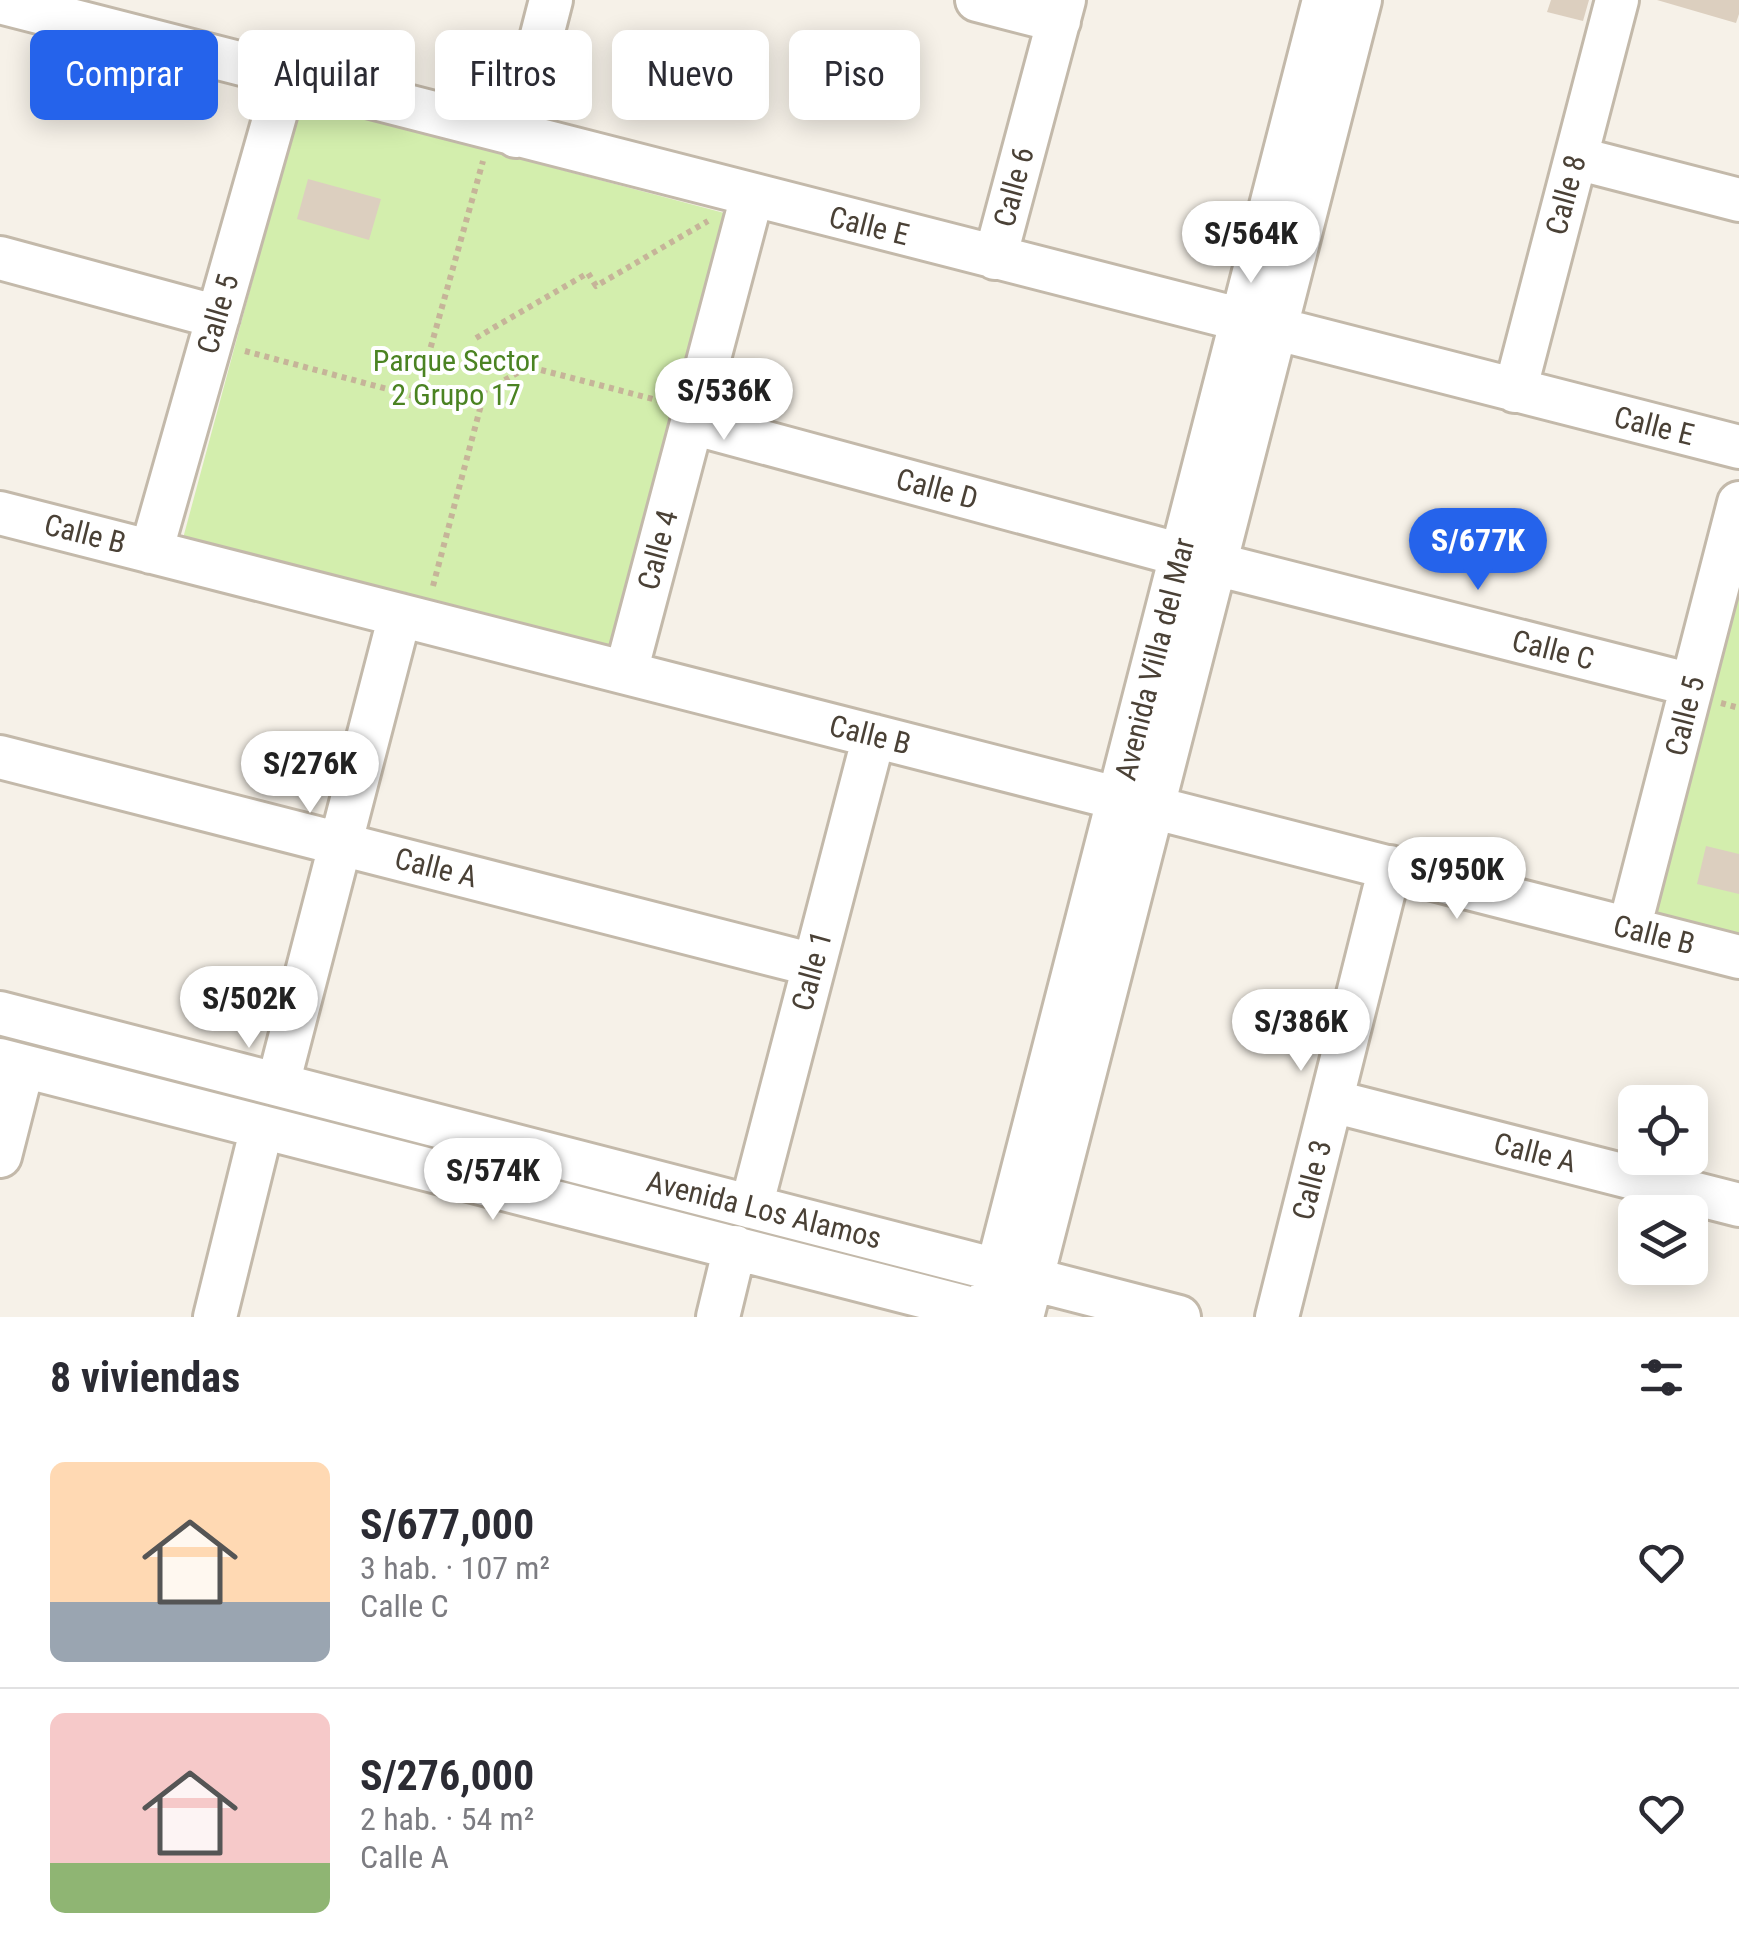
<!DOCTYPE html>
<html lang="es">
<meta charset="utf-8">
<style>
:root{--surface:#fff;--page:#f2f2f3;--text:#2b2b33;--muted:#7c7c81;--line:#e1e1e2;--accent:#2563eb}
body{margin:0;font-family:"Roboto Condensed",sans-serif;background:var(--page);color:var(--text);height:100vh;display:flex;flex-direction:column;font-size:38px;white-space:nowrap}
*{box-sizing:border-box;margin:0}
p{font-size:32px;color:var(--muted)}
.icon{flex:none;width:55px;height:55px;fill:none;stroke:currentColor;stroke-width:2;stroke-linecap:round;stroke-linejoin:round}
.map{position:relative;height:1317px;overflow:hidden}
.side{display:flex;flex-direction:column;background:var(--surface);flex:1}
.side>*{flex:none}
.guide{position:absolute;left:30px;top:30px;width:1000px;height:90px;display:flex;gap:20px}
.controls{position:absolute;left:1618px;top:1085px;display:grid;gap:20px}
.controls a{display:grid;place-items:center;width:90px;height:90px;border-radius:15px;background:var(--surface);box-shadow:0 5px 25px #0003;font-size:50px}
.price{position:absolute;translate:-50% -85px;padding:0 22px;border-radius:35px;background:#fff;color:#222;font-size:32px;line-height:65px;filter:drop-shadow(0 2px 5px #0008)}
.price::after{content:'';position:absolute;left:50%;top:60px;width:30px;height:22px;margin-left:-15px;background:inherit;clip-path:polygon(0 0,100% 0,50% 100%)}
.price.on{background:var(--accent);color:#fff}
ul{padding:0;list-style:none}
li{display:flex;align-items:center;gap:30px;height:250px;padding:0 50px}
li+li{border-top:2px solid var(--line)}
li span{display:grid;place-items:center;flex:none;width:280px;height:200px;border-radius:15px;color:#555}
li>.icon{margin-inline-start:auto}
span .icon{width:120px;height:120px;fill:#fffc;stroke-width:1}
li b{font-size:42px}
h2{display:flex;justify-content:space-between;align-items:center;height:120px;padding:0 50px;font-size:42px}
.chip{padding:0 35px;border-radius:15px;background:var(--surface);box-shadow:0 5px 25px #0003;font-size:35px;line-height:90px}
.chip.on{background:var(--accent);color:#fff}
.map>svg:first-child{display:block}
.green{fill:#d3eead}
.building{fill:#dccfbf}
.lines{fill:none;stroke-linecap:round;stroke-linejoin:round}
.minor-casing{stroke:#c3b9aa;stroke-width:48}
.path{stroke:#c6b499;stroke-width:6;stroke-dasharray:5 5;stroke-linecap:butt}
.minor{stroke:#fff;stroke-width:42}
.labels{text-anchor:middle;stroke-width:8;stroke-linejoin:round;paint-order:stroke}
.street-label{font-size:30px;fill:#4a4136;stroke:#fff}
.park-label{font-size:30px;fill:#4b8322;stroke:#fff}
</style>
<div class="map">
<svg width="1739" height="1317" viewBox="0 0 1739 1317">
<rect width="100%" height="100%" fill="#f6f1e8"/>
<path class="green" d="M301 101 728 214 612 649 182 542Z
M1739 582V938L1650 915Z"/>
<path class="building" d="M1551 0H1589L1583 21 1547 12Z
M1657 0H1739V14L1736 23Z
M308 179 381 199 369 240 297 219Z
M1706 846 1739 854V894L1697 884Z"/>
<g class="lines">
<g class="minor-casing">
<path id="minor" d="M977 0 1059 21
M0 2 1739 447
M516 136 551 0
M1576 158 1739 200
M0 258 218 317
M995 258 1064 0
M1515 391 1617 0
M692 423 1215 564 1692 685
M0 513 1739 957
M151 552 286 77
M626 672 752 196
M0 757 814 965
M1629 929 1739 503
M0 1013 1179 1317
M0 1060 1004 1317
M278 1084 400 615
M1332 1101 1739 1205
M0 1156 23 1066
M751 1207 874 736
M215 1317 262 1127
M718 1317 735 1247
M985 1317 1324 0
M1022 1317 1360 0
M1277 1317 1390 867"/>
</g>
<path class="path" d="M476 338 588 273 596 286 708 221
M245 351 447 405
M483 355 661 401
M428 357 483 161
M496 385 528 367
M433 586 485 390
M1721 703 1739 708"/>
<use href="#minor" class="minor"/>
</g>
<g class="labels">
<g class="street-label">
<text transform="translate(1014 187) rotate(-75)" y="10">Calle 6</text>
<text transform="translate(1566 195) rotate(-75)" y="10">Calle 8</text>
<text transform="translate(869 226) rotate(14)" y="10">Calle E</text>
<text transform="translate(218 314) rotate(-74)" y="10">Calle 5</text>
<text transform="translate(1654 426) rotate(14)" y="10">Calle E</text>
<text transform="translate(937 489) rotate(15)" y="10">Calle D</text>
<text transform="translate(85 534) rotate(14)" y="10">Calle B</text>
<text transform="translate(658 550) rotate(-75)" y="10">Calle 4</text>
<text transform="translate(1553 650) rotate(14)" y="10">Calle C</text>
<text transform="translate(1155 659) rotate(-76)" y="10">Avenida Villa del Mar</text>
<text transform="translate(1685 716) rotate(-76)" y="10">Calle 5</text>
<text transform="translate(870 735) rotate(14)" y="10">Calle B</text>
<text transform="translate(436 868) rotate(14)" y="10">Calle A</text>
<text transform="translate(1654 935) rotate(14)" y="10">Calle B</text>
<text transform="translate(812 971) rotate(-75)" y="10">Calle 1</text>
<text transform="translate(1535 1153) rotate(14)" y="10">Calle A</text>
<text transform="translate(1312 1180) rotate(-76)" y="10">Calle 3</text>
<text transform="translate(764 1210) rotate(14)" y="10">Avenida Los Alamos</text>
</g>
<g class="park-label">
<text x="456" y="371">Parque Sector<tspan x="456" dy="34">2 Grupo 17</tspan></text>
</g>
</g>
</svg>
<div class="controls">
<a><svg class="icon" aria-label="locate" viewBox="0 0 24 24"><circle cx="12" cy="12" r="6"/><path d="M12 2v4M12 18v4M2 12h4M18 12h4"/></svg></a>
<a><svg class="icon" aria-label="layers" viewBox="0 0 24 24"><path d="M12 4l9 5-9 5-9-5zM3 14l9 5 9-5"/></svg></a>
</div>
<b class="price" style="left:1251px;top:286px">S/564K</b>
<b class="price" style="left:724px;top:443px">S/536K</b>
<b class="price on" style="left:1478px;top:593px">S/677K</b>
<b class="price" style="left:310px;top:816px">S/276K</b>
<b class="price" style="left:1457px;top:922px">S/950K</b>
<b class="price" style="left:249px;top:1051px">S/502K</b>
<b class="price" style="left:1301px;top:1074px">S/386K</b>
<b class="price" style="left:493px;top:1223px">S/574K</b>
<div class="guide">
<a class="chip on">Comprar</a>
<a class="chip">Alquilar</a>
<a class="chip">Filtros</a>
<a class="chip">Nuevo</a>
<a class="chip">Piso</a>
</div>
</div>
<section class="side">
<h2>8 viviendas<svg class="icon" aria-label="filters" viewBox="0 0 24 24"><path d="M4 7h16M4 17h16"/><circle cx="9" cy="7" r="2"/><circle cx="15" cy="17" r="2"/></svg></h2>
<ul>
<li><span style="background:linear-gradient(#ffd9b3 70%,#9aa5b1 0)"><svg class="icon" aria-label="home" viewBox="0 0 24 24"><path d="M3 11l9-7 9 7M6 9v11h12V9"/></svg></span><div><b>S/677,000</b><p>3 hab. · 107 m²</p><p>Calle C</p></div><svg class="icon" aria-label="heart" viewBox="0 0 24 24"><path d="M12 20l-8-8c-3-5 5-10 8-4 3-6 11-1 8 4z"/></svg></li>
<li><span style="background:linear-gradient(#f6c9c9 75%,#8fb573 0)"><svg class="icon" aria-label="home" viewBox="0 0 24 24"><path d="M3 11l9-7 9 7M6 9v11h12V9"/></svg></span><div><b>S/276,000</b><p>2 hab. · 54 m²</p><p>Calle A</p></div><svg class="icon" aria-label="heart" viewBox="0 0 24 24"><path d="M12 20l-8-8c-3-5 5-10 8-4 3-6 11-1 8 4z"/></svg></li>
</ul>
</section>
